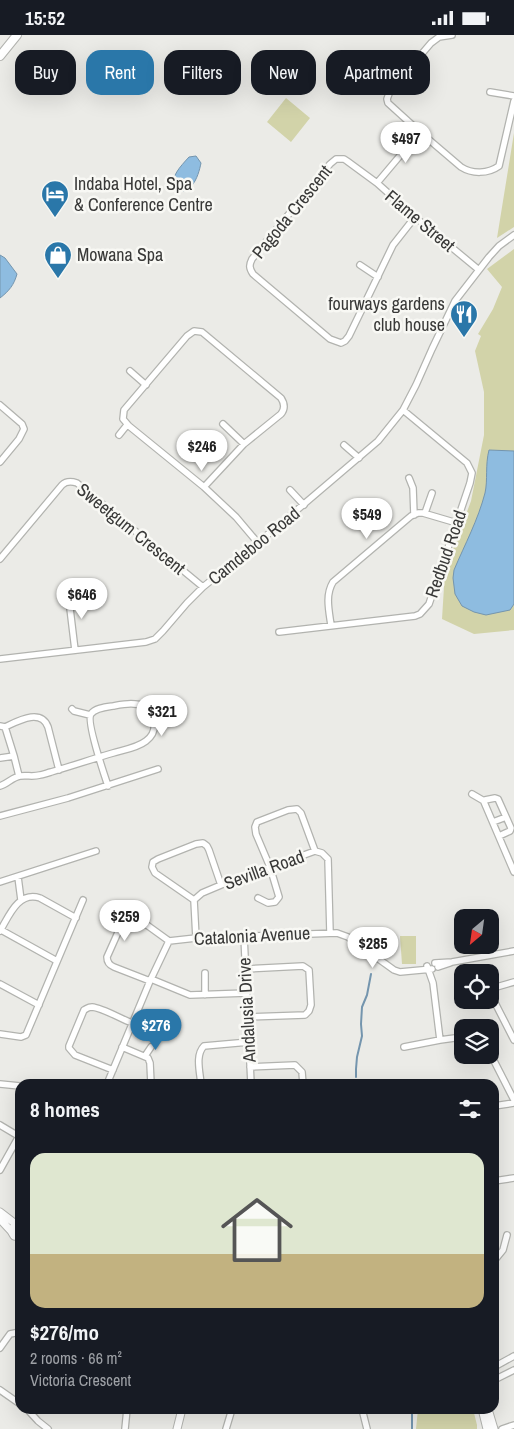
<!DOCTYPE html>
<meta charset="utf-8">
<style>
:root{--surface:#171b24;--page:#242831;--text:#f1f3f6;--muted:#9ea1a6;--accent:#2a77a9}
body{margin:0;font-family:"Archivo Narrow",sans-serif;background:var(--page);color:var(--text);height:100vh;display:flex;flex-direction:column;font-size:19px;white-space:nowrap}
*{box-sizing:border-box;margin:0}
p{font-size:16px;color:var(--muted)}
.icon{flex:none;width:28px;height:28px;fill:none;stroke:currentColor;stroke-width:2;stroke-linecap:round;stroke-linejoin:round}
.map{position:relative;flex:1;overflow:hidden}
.drawer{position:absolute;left:15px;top:1044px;width:484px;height:335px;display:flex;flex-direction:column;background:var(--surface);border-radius:15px;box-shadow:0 5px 20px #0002}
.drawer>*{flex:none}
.guide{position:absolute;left:15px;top:15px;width:485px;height:45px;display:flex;gap:10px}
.needle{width:32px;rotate:209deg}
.tools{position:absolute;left:454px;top:874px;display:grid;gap:10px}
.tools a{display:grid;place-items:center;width:45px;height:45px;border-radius:10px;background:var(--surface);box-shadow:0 5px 20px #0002;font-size:25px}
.price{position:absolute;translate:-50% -42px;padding:0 11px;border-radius:18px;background:#fff;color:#222;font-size:16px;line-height:32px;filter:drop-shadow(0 1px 2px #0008)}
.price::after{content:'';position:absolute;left:50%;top:30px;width:15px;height:11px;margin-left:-8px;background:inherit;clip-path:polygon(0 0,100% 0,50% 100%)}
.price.selected{background:var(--accent);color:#fff}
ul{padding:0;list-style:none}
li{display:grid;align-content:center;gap:10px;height:265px;padding:0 15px}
li span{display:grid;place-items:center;height:155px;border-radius:15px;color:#555}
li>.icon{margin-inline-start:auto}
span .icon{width:90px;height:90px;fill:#fffc;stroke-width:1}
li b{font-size:21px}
h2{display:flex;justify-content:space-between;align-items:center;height:60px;padding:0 15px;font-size:21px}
.tag{padding:0 18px;border-radius:15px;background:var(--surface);box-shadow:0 5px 20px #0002;font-size:18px;line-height:45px}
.tag.selected{background:var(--accent);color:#fff}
.status{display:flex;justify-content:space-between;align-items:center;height:35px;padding:0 25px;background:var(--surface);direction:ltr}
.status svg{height:14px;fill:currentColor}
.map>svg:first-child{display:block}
.green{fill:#d2d3a9}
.water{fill:#8ebce0;stroke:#7495ae}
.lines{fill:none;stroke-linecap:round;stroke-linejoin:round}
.stream{stroke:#7495ae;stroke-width:2}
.minor-casing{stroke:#b2b3af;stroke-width:8}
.tertiary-casing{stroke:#b2b3af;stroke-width:9}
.secondary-casing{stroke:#b2b3af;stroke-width:10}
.minor{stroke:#fff;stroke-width:5.5}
.tertiary{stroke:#fff;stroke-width:7}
.secondary{stroke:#fff;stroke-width:8}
.labels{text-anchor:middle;stroke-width:5;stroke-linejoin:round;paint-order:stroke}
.poi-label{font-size:18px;fill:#393938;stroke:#f8f8f4;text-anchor:start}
.street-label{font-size:18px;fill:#393938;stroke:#f8f8f4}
</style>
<div class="status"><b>15:52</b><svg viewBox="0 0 49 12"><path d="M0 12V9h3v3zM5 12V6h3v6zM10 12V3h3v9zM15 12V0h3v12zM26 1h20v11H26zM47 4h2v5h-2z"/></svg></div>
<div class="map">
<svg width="514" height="1394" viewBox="0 0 514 1394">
<rect width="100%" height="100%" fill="#ebebe7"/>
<path class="green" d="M286 63 310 83 291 107 267 87Z
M514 98V192L497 203Z
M514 214V595L474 599 442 584 445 536 471 466 484 400V357L475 316 481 301 478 299 493 274 502 252 487 234Z
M400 901H416V929H402Z
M418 1374H473L477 1390V1394H416Z"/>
<path class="water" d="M196 121 201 128C198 143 191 162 172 155 172 140 179 133 189 122Z
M0 220 5 223 17 239C14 250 9 256 0 263Z
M489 415 514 416V569L510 575 486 580 474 577 462 571 455 559 453 543 454 535C465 509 478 485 485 458 488 445 485 430 489 415Z"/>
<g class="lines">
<path class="stream" d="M356 1042V1034L357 1022 362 1001 361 989 362 972 367 960 371 939
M412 1374V1394"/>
<g class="minor-casing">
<path id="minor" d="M452 0 439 2 431 8 390 56 387 64 388 68 420 97 461 132C472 139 488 139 499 131L514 66
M490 57 514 61
M377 148 420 97
M415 182 393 210 349 301 345 306 341 308 330 304 253 239C249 233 249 230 252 224L330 129 336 124H344L347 126 377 148 415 182 479 235
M360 230 378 242
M130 336 146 350
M0 370 22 389 24 394 19 404 0 427
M223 389 244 409
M119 400 127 390
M344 410 359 423
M409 443 413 453 414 480
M204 452 244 409 281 379C285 374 285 369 281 363L202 297 194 296 187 301 124 375 123 384 129 391 204 452 236 482 258 508
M290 455 304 470
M425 478 432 458
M0 524 62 450C66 446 71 446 77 448L203 552
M68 557 75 615
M331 590C329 576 325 560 333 547L411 481 418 478H423L457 488
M279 597 415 581 420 579 429 569 470 448 472 438 467 428 403 375
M0 624 146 607 155 604 163 596 187 568 203 552 277 492 378 406 403 375 416 350 432 314 455 266 489 222 499 211 514 200
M72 674 74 676 90 680
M0 691 5 692C18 686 41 673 48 692L59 735
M5 692 14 721 19 741
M0 723 14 721
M0 751C7 749 13 742 20 741 27 740 33 742 40 740 43 740 47 738 51 737 72 731 92 724 113 718 123 715 137 713 146 706 158 697 156 683 147 672 135 667 125 669 113 671 106 672 95 673 91 679 86 686 104 739 108 751
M472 759 484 766
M0 781 68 763 158 734
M493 787 506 782
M499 801 510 796 511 793 498 764 495 763 485 765 484 767 514 837
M18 842 21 865
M0 847 96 816
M258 863 268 868 275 867 279 862 270 832 256 799 255 792 257 787 288 775 297 774 301 778 315 816
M194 865 155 838 152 832 153 827 158 824 196 809 203 808 207 811 209 815 221 850
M1 895 57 926
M0 896C9 881 18 856 40 863L76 883
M244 901 251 1049
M196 903 194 865 202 858 221 850 315 816 322 818 328 824 330 898
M169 906 196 903 337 898 348 902 394 935 400 937 432 934
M435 928 452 927 514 916
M427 931 433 948 440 1005
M438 932 450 928
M245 934 303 931 309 935 311 970 309 976 305 980 248 982
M205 938V960
M151 944 190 960 247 958
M150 946 114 932C109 930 107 927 107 922L124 884 128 880H133L169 906
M514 947 493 953 490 958 514 1005
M0 949 39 970
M0 999 21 1002 26 1000 83 865
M122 1012 148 1023 150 1028 151 1049
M404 1012 440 1005 462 1002
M490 1018 514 1065
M145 1021 151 1012
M250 1032 295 1030 302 1037 303 1049
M113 1035 75 1020 69 1013V1011L84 975C88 973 88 972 92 972 103 973 121 984 132 988
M0 1049 20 1051
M107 1049 150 946 169 906
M201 1049C200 1037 195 1020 204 1011L249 1007
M494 1071 514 1068
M0 1090 20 1102
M0 1135 19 1101
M494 1146 514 1143
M494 1226 503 1215 507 1200
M0 1313 10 1299 20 1297
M494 1332 514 1321
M494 1345 514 1335
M0 1355 20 1369
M27 1374 38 1386 48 1394
M362 1374 367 1394
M125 1394 127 1374
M226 1394 232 1374
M502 1394 514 1390"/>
</g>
<g class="tertiary-casing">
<path id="tertiary" d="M0 1177 17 1190
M0 1184 11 1196
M20 1191 15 1190 11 1196 14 1201 20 1202
M482 1374 487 1394
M488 1374 494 1394
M177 1394 182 1374"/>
</g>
<g class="secondary-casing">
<path id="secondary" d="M0 21 17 0"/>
</g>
<use href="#minor" class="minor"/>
<use href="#tertiary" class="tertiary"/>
<use href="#secondary" class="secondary"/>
</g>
<defs>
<g id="hotel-pin" transform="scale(1.4375)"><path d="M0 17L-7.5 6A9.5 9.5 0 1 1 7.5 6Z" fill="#2a77a9" stroke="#f8f8f4"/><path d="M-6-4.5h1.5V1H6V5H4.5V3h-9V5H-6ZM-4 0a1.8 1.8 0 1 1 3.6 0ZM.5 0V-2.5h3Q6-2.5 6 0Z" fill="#fff"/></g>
<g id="shop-pin" transform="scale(1.4375)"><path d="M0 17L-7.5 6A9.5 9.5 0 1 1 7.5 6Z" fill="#2a77a9" stroke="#f8f8f4"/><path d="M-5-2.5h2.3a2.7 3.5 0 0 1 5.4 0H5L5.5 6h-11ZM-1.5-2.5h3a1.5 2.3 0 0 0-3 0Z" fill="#fff"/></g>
<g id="restaurant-pin" transform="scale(1.4375)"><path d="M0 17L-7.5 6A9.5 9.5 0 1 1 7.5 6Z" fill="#2a77a9" stroke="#f8f8f4"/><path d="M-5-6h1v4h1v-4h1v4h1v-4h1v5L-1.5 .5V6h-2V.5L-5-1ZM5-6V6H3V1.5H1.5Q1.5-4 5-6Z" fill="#fff"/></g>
</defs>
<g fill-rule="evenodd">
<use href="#hotel-pin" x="55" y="159"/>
<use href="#shop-pin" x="58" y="220"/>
<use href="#restaurant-pin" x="464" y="279"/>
</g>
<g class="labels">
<g class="poi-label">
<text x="74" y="155">Indaba Hotel, Spa<tspan x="74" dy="21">&amp; Conference Centre</tspan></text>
<text x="77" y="226">Mowana Spa</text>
<text x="445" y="275" text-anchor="end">fourways gardens<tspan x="445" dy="21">club house</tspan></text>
</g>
<g class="street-label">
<text transform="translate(292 177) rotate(-51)" y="6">Pagoda Crescent</text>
<text transform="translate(420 186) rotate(40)" y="6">Flame Street</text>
<text transform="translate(131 494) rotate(39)" y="6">Sweetgum Crescent</text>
<text transform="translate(254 511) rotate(-39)" y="6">Camdeboo Road</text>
<text transform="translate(446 519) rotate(-71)" y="6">Redbud Road</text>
<text transform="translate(264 835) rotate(-20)" y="6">Sevilla Road</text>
<text transform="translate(252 901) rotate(-3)" y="6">Catalonia Avenue</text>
<text transform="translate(247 975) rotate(-93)" y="6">Andalusia Drive</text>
</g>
</g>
</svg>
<div class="tools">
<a><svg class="needle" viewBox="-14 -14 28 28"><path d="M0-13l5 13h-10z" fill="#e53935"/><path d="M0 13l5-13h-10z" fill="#9ea1a6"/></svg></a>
<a><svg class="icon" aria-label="locate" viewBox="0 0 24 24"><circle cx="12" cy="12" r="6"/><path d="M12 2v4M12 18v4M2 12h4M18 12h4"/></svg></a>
<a><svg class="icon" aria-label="layers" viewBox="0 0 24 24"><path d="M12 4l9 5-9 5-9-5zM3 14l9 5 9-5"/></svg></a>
</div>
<b class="price" style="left:406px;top:129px">$497</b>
<b class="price" style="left:202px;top:437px">$246</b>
<b class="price" style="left:367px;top:505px">$549</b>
<b class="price" style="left:82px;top:585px">$646</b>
<b class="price" style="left:162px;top:702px">$321</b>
<b class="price" style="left:125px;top:907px">$259</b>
<b class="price" style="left:373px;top:934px">$285</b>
<b class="price selected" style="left:156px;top:1016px">$276</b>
<div class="guide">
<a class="tag">Buy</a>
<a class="tag selected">Rent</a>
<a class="tag">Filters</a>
<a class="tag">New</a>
<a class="tag">Apartment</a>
</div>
<section class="drawer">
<h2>8 homes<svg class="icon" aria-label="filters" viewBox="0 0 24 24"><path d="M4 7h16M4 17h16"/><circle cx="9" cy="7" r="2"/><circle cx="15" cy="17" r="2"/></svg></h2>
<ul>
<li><span style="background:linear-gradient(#dfe7d0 65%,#c2b280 0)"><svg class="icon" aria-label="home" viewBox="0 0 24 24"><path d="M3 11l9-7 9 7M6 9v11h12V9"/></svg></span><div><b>$276/mo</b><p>2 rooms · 66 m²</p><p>Victoria Crescent</p></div></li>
</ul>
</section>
</div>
